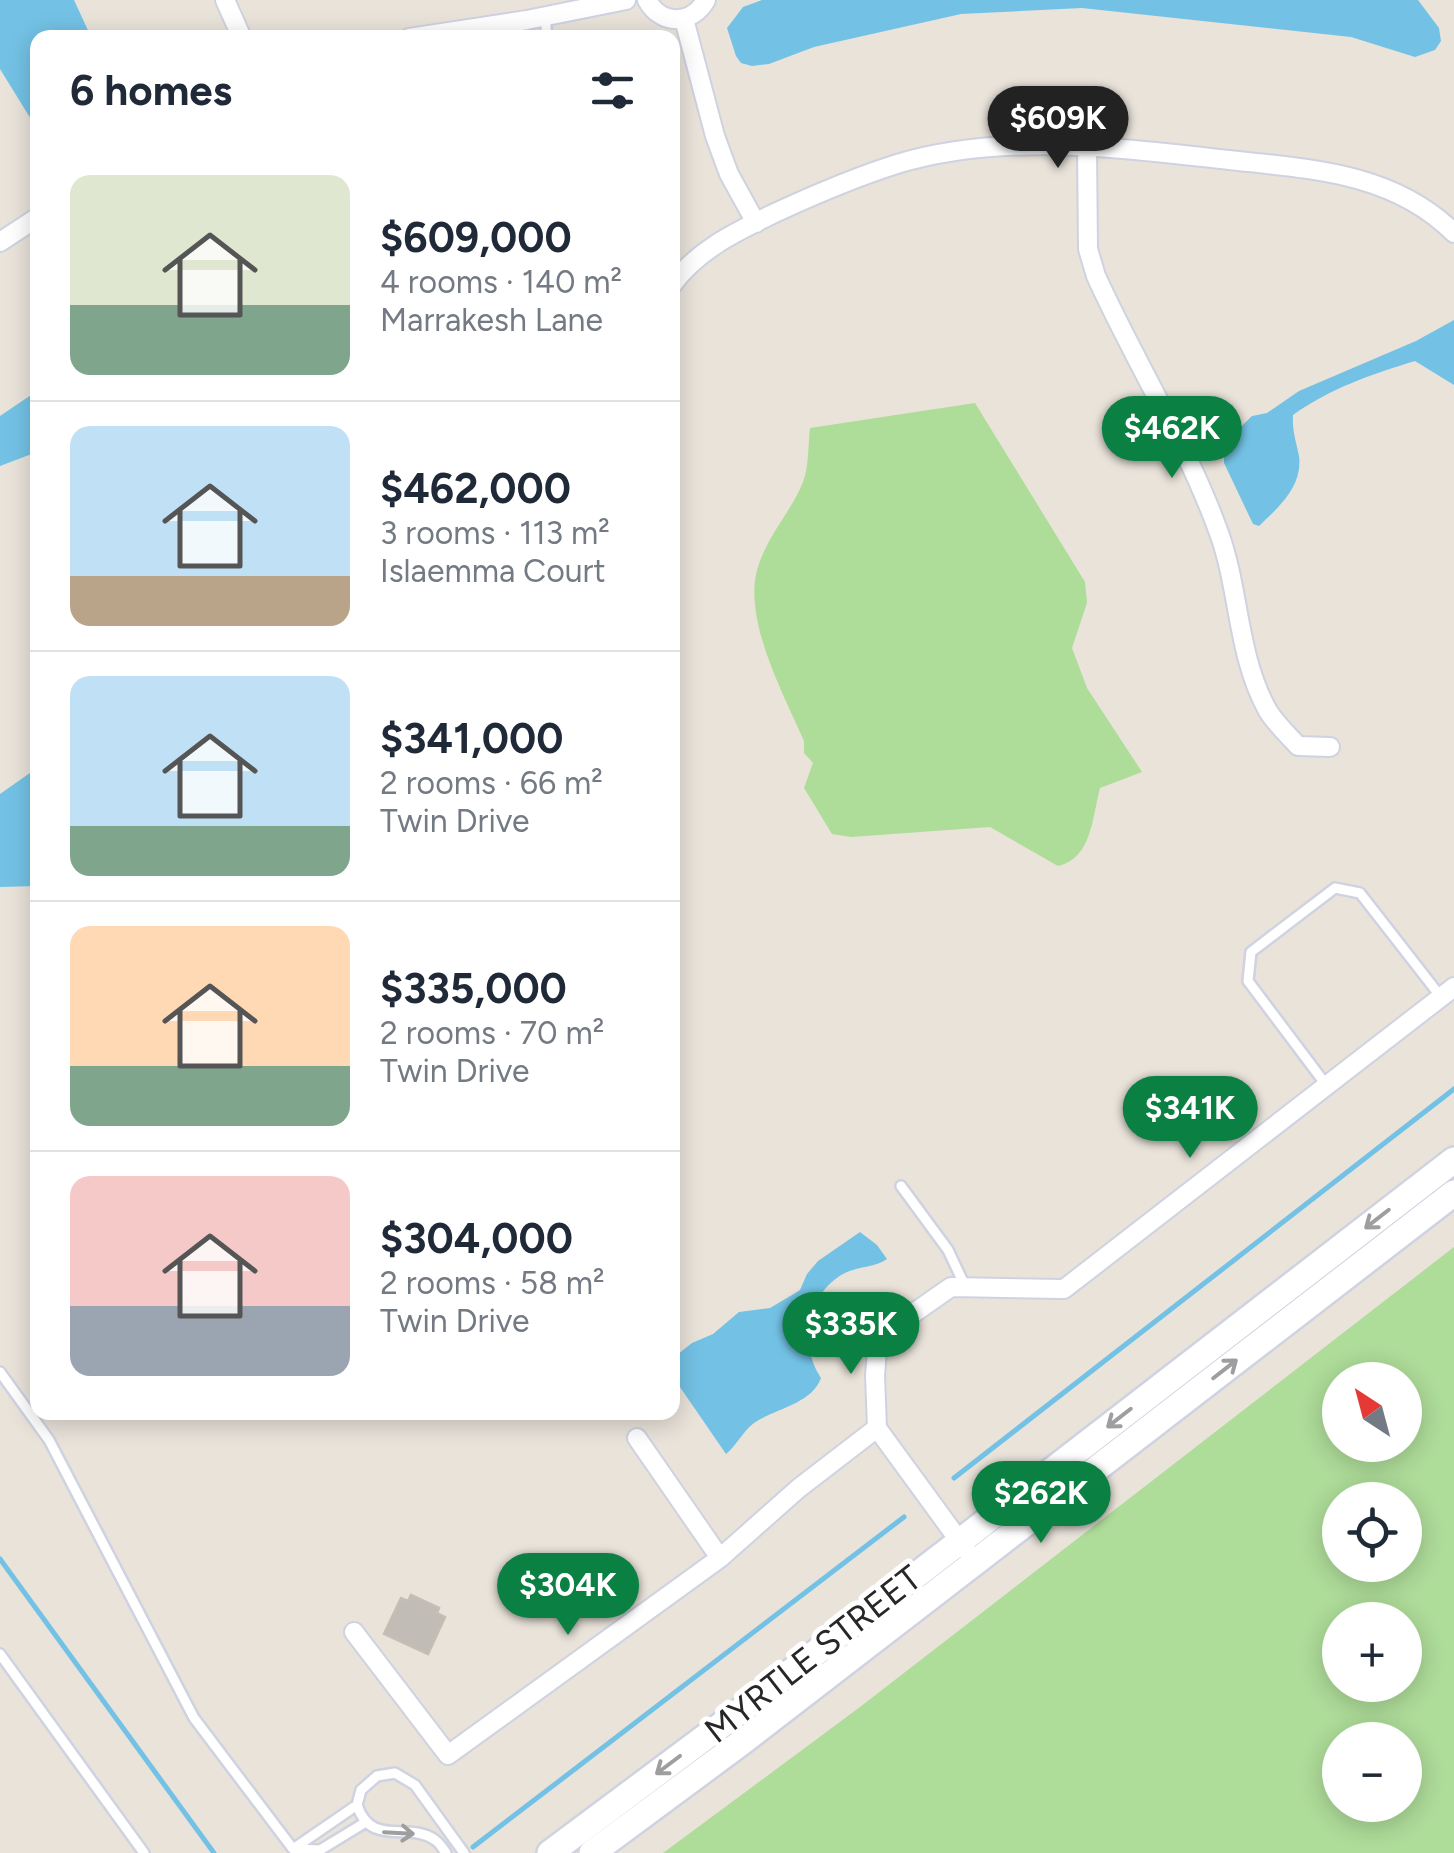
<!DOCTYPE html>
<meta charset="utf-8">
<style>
:root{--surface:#fff;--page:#f2f2f3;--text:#1f2937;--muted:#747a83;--line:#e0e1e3;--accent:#0b8043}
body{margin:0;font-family:Figtree,sans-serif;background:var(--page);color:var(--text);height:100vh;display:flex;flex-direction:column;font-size:38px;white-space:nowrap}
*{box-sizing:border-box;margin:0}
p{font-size:32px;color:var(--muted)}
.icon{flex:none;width:55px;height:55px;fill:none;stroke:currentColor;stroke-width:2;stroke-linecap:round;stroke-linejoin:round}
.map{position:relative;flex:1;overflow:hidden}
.details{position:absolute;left:30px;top:30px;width:650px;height:1390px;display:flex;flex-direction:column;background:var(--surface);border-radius:20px;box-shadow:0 5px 25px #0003}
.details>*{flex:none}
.needle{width:65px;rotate:324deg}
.buttons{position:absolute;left:1322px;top:1362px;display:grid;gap:20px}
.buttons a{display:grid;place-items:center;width:100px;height:100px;border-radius:50%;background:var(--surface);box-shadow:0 5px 25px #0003;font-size:50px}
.price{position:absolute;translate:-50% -85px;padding:0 22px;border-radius:35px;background:var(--accent);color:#fff;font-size:32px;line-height:65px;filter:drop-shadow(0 2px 5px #0008)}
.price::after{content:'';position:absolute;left:50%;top:60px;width:30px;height:22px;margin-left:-15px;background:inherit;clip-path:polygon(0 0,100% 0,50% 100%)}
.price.selected{background:#222;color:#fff}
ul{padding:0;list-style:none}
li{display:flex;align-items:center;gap:30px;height:250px;padding:0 40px}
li+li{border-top:2px solid var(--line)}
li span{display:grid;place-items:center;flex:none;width:280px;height:200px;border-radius:20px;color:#555}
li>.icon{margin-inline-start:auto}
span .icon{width:120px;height:120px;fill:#fffc;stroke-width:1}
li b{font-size:42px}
h2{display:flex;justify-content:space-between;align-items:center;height:120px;padding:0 40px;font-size:42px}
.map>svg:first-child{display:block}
.green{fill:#aedc99;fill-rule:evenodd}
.water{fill:#73c2e5}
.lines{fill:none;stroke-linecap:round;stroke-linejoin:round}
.stream{stroke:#73c2e5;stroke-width:5}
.building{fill:#c1bdb6;stroke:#c4bfb4;stroke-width:2.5}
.lane-casing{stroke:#cfd2e0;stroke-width:14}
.street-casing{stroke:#cfd2e0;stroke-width:22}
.secondary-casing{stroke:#cfd2e0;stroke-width:30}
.lane{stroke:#fff;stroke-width:9}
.street{stroke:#fff;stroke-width:18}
.secondary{stroke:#fff;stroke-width:25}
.oneway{stroke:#9e9e9e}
.labels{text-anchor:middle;stroke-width:10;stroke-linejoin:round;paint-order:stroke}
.street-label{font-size:35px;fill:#272727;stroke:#fff}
</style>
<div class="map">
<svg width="1454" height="1853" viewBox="0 0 1454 1853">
<rect width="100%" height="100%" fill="#e9e3da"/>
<path class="green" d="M975 403 1085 582 1087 603 1072 648 1087 688 1142 772 1100 788C1092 818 1092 858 1058 866L990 827 851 837 832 834 804 788 813 763 804 753V741C784 695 740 615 759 564 770 532 792 510 803 482 809 467 808 445 810 428Z
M1454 1247V1853H663L860 1707ZM1340 1380H1405V1445H1340ZM1405 1500V1565H1340V1500ZM1340 1620H1405V1685H1340ZM1340 1740H1405V1805H1340Z"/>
<path class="water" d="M0 0H74L91 37 38 38 37 129 0 69Z
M762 0H1418L1439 28 1441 41 1435 50 1415 57 1351 37 1082 8 961 14 814 47 769 64 752 66 741 63 736 56 727 28 743 7Z
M1454 320V385L1415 361C1370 375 1331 388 1293 415 1292 430 1296 441 1299 456 1303 486 1279 507 1259 526L1253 524 1224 463V443L1252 416 1267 413 1299 391 1416 341Z
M37 391V452L0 466V416Z
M37 768V886L0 887V794Z
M860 1232 877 1245 887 1259C874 1268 857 1266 843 1274 806 1295 799 1345 821 1378 812 1404 774 1409 754 1423 743 1431 737 1445 726 1454L673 1377V1358L692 1343 713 1334 739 1312 770 1308 792 1295 800 1290 807 1274 818 1261Z"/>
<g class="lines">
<path class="stream" d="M954 1478 1454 1089
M0 1559 214 1853
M473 1847 904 1517"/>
</g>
<path class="building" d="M411 1595 439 1608 437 1613 445 1617 428 1654 384 1634 401 1598 408 1601Z"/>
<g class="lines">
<g class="lane-casing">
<path id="lane" d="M545 16 547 38
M1327 1086 1248 981 1251 952 1335 888 1360 893 1441 997
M901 1186 948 1250 965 1286
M0 1372 49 1440 194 1718 293 1849
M0 1654 144 1853
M357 1805C371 1848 409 1821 435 1840 440 1843 443 1849 446 1853
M293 1849 357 1805 361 1790 377 1776 395 1773 415 1785 464 1853
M295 1849 320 1850 366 1822"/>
</g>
<g class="street-casing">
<path id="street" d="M225 0 242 38
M647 0C661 26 692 25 706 0
M684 19 715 136 729 174 756 223
M409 38 527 20 626 0
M1087 148 1088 249 1096 276C1135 362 1187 444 1219 533 1240 591 1237 656 1268 711 1276 724 1288 735 1298 746L1330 747
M0 242 38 217
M672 285C698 249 738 231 777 212 816 194 856 177 897 164 1003 132 1121 148 1229 160 1310 169 1393 172 1454 233
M877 1428 966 1550
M637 1438 720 1558
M354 1632 448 1755 720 1558 799 1488 877 1428 875 1375 878 1338 951 1287 1064 1289 1454 987"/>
</g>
<g class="secondary-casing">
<path id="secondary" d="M550 1853 743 1709 1454 1160
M592 1853 742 1742 1454 1193"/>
</g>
<use href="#lane" class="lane"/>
<use href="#street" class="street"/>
<use href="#secondary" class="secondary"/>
</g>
<defs><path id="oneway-shaft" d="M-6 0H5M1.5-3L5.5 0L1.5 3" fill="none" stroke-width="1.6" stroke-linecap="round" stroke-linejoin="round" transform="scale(2.5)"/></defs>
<g class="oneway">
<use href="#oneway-shaft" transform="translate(1377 1219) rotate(142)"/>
<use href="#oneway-shaft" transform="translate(1225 1369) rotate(-38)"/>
<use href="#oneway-shaft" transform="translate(1119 1418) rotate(142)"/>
<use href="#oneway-shaft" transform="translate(668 1765) rotate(143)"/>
<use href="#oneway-shaft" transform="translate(399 1833) rotate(3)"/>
</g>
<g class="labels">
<g class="street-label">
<text transform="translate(813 1654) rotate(-38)" y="12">MYRTLE STREET</text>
</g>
</g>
</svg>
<div class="buttons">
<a><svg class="needle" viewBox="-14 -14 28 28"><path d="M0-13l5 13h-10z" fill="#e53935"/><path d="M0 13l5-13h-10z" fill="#747a83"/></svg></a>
<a><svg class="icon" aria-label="locate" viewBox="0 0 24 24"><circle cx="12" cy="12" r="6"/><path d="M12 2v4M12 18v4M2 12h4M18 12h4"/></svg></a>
<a>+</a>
<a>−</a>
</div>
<b class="price selected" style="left:1058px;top:171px">$609K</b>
<b class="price" style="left:1172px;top:481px">$462K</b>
<b class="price" style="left:1190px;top:1161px">$341K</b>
<b class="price" style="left:851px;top:1377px">$335K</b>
<b class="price" style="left:1041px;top:1546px">$262K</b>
<b class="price" style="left:568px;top:1638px">$304K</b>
<section class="details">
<h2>6 homes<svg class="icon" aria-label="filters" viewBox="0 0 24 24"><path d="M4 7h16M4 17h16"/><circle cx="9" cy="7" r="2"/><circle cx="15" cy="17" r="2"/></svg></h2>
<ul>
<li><span style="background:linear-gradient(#dfe7d0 65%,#7fa58c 0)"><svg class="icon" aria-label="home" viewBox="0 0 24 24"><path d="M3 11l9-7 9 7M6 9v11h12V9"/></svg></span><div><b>$609,000</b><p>4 rooms · 140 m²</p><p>Marrakesh Lane</p></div></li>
<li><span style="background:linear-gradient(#bfe0f5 75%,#b9a48a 0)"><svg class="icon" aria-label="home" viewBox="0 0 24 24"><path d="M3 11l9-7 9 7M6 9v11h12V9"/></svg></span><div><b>$462,000</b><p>3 rooms · 113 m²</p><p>Islaemma Court</p></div></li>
<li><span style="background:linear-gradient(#bfe0f5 75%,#7fa58c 0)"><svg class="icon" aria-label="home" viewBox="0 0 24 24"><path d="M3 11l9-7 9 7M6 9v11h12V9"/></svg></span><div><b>$341,000</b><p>2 rooms · 66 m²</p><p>Twin Drive</p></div></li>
<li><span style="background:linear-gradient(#ffd9b3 70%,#7fa58c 0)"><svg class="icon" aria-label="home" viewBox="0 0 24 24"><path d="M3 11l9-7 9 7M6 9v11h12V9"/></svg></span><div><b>$335,000</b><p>2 rooms · 70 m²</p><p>Twin Drive</p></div></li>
<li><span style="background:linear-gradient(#f6c9c9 65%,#9aa5b1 0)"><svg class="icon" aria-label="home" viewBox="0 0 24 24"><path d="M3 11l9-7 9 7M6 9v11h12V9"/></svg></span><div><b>$304,000</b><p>2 rooms · 58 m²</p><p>Twin Drive</p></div></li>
</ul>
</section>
</div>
